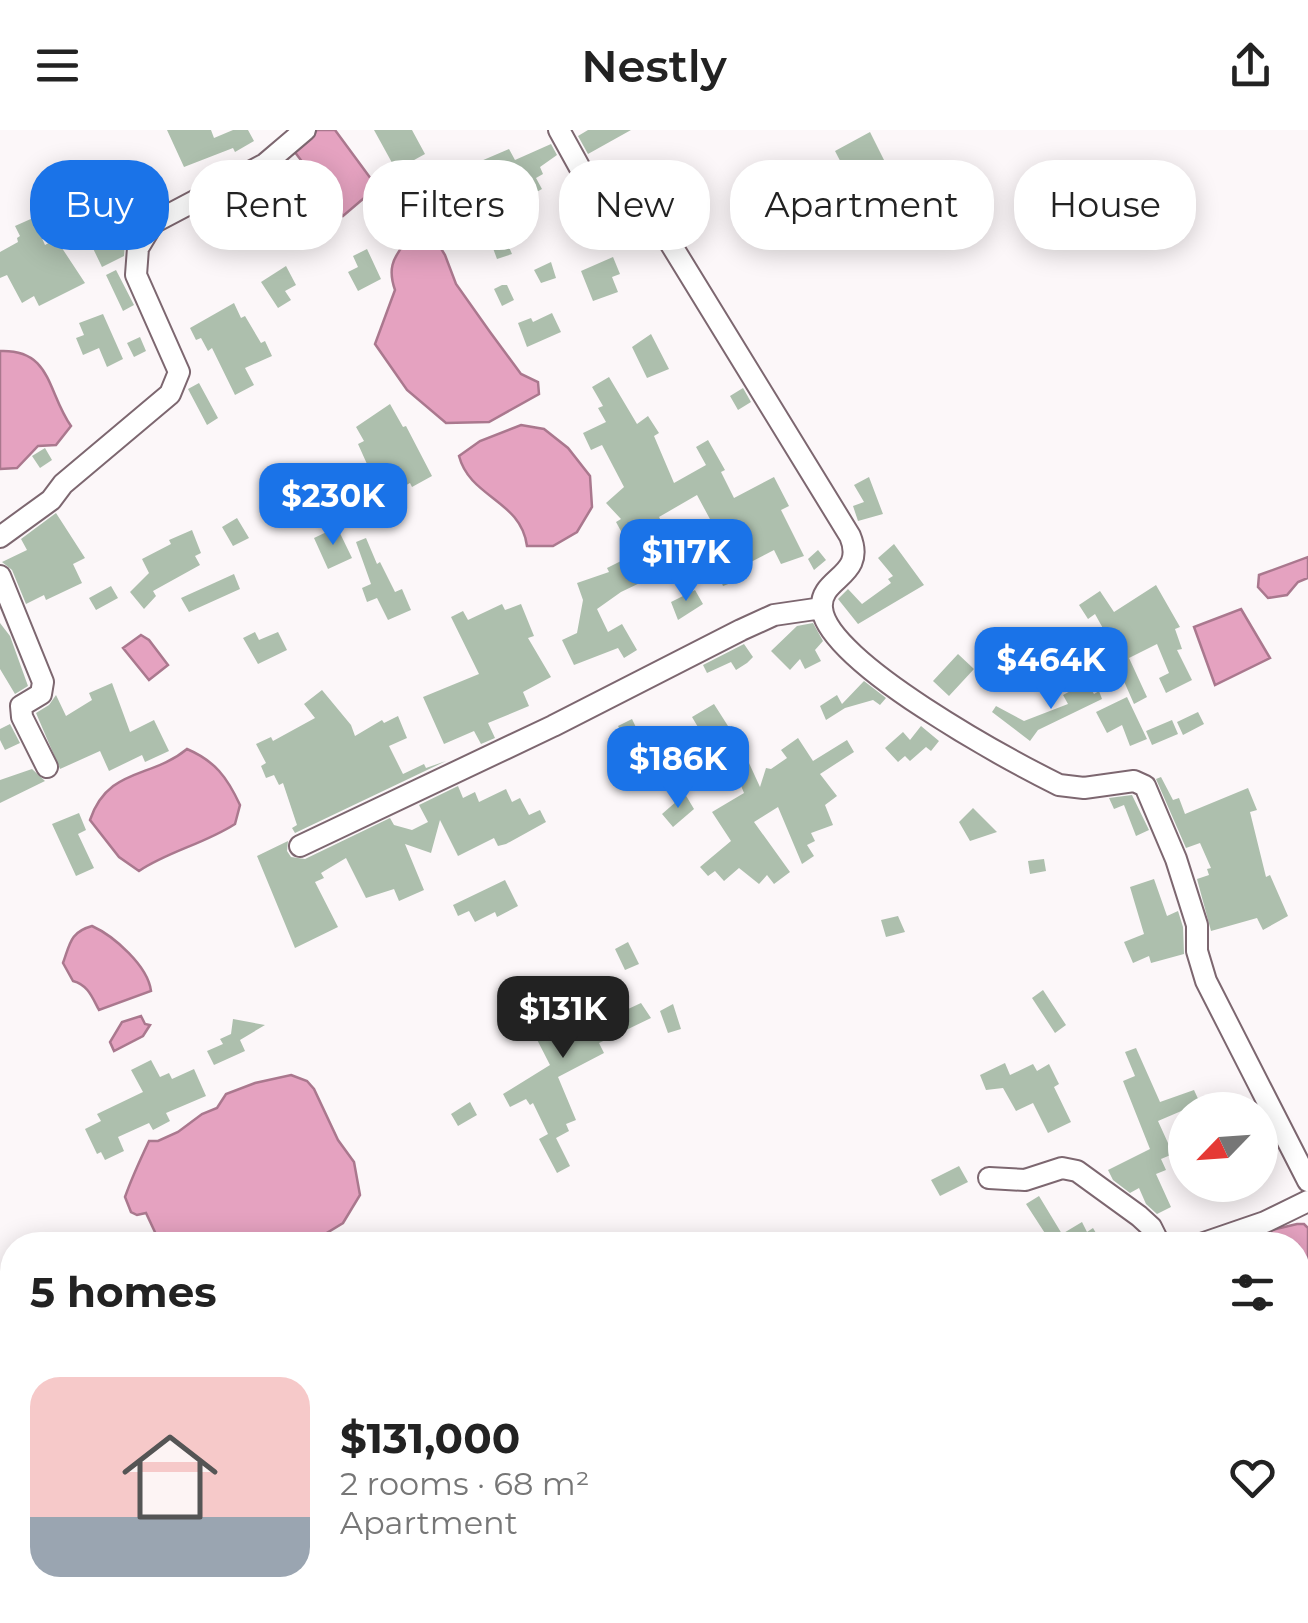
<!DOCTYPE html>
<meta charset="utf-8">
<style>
:root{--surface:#fff;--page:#f2f2f2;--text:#222;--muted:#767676;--line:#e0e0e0;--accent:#1a73e8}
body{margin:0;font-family:Montserrat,sans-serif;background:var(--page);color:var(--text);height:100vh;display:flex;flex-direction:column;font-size:38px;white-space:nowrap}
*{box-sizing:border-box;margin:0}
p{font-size:32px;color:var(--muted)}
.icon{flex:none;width:55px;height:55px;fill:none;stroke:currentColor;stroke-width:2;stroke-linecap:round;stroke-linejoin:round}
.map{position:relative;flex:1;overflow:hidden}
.drawer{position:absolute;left:0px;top:1102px;width:1310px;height:392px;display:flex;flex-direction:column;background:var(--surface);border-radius:40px 40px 0 0;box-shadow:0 5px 25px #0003}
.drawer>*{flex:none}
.top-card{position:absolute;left:30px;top:30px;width:1250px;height:90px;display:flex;gap:20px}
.needle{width:65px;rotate:245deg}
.fabs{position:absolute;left:1168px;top:962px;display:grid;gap:20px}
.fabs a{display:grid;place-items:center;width:110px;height:110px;border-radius:50%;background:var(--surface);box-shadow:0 5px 25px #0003;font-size:50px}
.price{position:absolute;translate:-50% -85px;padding:0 22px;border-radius:20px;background:var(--accent);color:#fff;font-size:32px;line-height:65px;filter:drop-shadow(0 2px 5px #0008)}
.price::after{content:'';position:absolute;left:50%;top:60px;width:30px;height:22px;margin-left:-15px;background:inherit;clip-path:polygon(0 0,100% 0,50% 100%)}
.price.active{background:#222;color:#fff}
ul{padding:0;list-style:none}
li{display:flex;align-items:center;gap:30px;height:250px;padding:0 30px}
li+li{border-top:2px solid var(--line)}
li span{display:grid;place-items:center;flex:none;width:280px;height:200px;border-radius:30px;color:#555}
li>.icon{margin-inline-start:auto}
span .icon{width:120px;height:120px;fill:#fffc;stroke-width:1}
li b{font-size:42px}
h2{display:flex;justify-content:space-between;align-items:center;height:120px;padding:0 30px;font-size:42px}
.chip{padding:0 35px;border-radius:40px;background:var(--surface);box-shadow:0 5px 25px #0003;font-size:35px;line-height:90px}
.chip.active{background:var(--accent);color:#fff}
header{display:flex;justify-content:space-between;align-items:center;height:130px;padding:0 30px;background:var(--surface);font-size:45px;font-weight:600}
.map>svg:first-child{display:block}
.built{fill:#fde9f1}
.water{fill:#e5a2c0;stroke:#aa788e;stroke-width:2.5}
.building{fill:#adbfad}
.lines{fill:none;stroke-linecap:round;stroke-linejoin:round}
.service-casing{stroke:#7d6770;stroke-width:14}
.minor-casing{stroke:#7d6770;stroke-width:24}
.service{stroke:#fff;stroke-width:10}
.minor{stroke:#fff;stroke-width:20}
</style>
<header><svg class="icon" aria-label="menu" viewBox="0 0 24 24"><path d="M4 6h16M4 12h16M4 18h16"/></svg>Nestly<svg class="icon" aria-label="share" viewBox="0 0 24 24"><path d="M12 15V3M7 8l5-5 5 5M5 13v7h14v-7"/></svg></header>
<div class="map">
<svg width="1308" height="1493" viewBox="0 0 1308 1493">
<rect width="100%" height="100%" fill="#fcf7f9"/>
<path class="built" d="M77 1482H335L341 1493H69Z"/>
<path class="water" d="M317 0H335L377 57 343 86 294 21Z
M391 49 406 61 445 125 456 154 490 202 521 244 538 252 539 264 489 292 446 293 407 260 375 214 395 160C388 140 392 129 405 113L391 92Z
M0 221C52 219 47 262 71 296L56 315 38 316 17 338 0 339Z
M521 295 544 299 568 318 590 346 592 377 577 402 553 416H527C521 370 470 368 459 326L480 311Z
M1308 427V448L1298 452 1287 465 1268 468 1258 457 1259 445Z
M1241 479 1270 528 1215 555 1194 497Z
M141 505 149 510 168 535 149 550 123 518Z
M187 619C215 631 227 647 240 675L235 694C204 714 169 721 139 741L119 727 90 690C108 637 151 649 187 619Z
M92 796C114 806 148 836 151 861L99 880C92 867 88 855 73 851L63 833C70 814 70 802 92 796Z
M141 886 145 894 150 895 143 906 114 921 110 912 122 892Z
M291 945 307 951 314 959 338 1010 354 1032 360 1065 343 1093 307 1115H161L146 1083 137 1085 131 1082 125 1067C132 1047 140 1030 149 1011H158L178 1002 202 984 217 978 226 964 255 953Z
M1297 1094H1304L1308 1098V1170L1298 1178V1115H1229L1246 1106Z
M470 1483 849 1482 854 1493H469Z
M972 1483H980L988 1488 1004 1483H1060L1043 1493H955Z"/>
<path class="building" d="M167 0H211L214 8 233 0H248L254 11 235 22 233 18 184 37Z
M374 0H412L425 24 396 40Z
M588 0H631L588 24 578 6Z
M870 2 885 32 850 50 835 21Z
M551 14 557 25 540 37 543 44 536 48 542 59 531 65 537 81 508 92 510 96 502 101 512 124 497 129 487 102 466 113 450 72 443 74 436 56 459 46 455 38 472 30 474 34 509 19 515 30Z
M96 43 125 104 121 105 125 113 124 126 102 137 87 106 103 98V94L83 50Z
M695 43 709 82 694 90 678 48Z
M284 58 307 101 273 119 250 76Z
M624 67 645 98 624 107 618 90 627 86 617 69Z
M33 88 45 115 56 109 85 153 39 176 34 166 22 173 7 145 0 148V122L18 112 17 108 20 106 15 96Z
M367 119 381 149 358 161 348 142 358 137 353 126Z
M613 127 620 144 612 147 618 162 593 171 581 141Z
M551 132 556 148 541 153 534 140Z
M286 136 296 155 285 161 291 170 278 178 261 152Z
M116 140 134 175 123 181 106 145Z
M502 155H507L514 170 502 176 494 159Z
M234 173 241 188 245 186 261 213 265 211 272 226 245 238 254 255 235 265 212 218 208 221 201 208 196 210 190 198Z
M552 183 561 202 527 217 518 193 531 188 533 192Z
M103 184 123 229 107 237 99 218 83 225 76 208 84 205 79 193Z
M651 204 669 239 647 248 632 217Z
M140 207 146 221 134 227 127 213Z
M609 247 637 294 648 286 659 303 654 306 674 353 706 335 696 317 708 310 725 340 721 342 734 368 774 347 789 376 781 380 804 426 781 434 774 420 745 435 749 446 723 456 711 425 697 433 691 420 718 404 697 365 659 387 668 404 633 423 616 392 621 389 606 373 624 357 602 315 591 320 583 303 606 292 598 278 603 276 592 257Z
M199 253 218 288 207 295 188 259Z
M743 258 751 272 738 280 730 266Z
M390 274 403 297 406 296 432 346 412 357 410 353 348 387 338 365 321 375 312 360 324 354 325 357 367 334 358 314 364 311 356 297Z
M45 318 52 330 40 338 32 326Z
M869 347 883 384 858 391 853 376 864 372 854 355Z
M56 383 85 428 73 434 82 453 46 470 44 465 26 474 12 440 2 432 27 420 21 409Z
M237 388 249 408 233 416 222 397Z
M337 397 352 428 328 439 314 408Z
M192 400 201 423 195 426 200 435 153 461 156 466 144 479 130 462 149 443 142 429 171 414 169 410Z
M366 408 377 434 380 432 395 462 402 459 411 480 388 490 377 468 367 472 362 458 371 454 356 412Z
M894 414 924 455 858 494 838 469 848 459 862 474 891 453 888 449 893 446 878 428Z
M818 420 826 430 814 440 808 429Z
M631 426 646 450 621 462 597 479 608 502 622 494 637 520 624 528 618 518 574 535 562 510 577 503 583 470 577 453 609 442 607 438Z
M234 444 240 459 189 482 181 468Z
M1156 455 1180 497 1175 499 1182 519 1177 520 1192 550 1166 563 1159 548 1169 543 1157 514 1129 528 1147 567 1134 574 1119 540 1090 550 1078 527 1110 511 1095 484 1088 489 1079 475 1100 461 1114 482Z
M111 456 118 468 96 480 89 468Z
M695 460 703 474 678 490 671 472Z
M502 474 505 480 521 474 534 506 528 508 551 547 523 562 529 576 488 593 495 608 481 614 474 601 444 614 423 567 479 544 451 487 463 481 468 490Z
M0 493 10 506 28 556 15 564 0 539Z
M813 493 823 511 815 520 821 531 805 539 800 529 790 540 771 521 797 496Z
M255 502 259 510 278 502 287 520 258 534 243 508Z
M1076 505 1082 518 1070 524 1064 510Z
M744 514 753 527 747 533 736 540 731 532 707 543 703 535Z
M958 524 974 539 949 566 933 551Z
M864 551 886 568 880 575 873 570 845 578 826 590 820 576 837 565 842 574Z
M1087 552 1094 564 1099 561 1102 569 1038 600 1030 611 992 582 996 576 1024 591 1068 574 1063 565Z
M112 553 130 602 154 590 169 621 145 632 142 625 109 641 100 621 60 639 36 583 49 575 56 565 66 586 92 570 89 563Z
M322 560 351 595 355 606 382 590 384 593 398 586 407 608 389 616 403 644 424 634 426 638 446 631 295 703 292 698 297 695 283 653 279 655 274 645 266 648 261 636 266 633 256 614 271 607 273 611 315 588 304 574Z
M1127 567 1147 609 1130 616 1122 595 1107 603 1096 582Z
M714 574 728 596 705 609 692 587Z
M1198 582 1204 594 1183 605 1177 592Z
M632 589 645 616 632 622 618 596Z
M1172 590 1178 604 1152 615 1146 601Z
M10 594 20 613 5 620 0 610V599Z
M732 596 760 657 766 638 771 639 787 628 781 620 798 608 813 631 847 610 854 622 820 644 837 666 825 675 833 695 811 703 815 711 807 715 814 726 802 734 778 677 754 692 790 742 774 754 767 745 759 754 739 738 724 751 715 741 708 746 700 737 731 711 712 682 744 663 719 602Z
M921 596 939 611 931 621 926 617 910 631 905 626 898 632 885 618 903 602 910 610Z
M32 639 45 651 0 673V650Z
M1161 647 1173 670 1179 668 1185 684 1248 658 1257 680 1250 682 1266 747 1270 745 1288 786 1263 800 1257 788 1211 801 1197 749 1209 745 1207 739 1211 738 1200 713 1186 718 1156 649Z
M458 656 463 668 475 662 479 672 506 659 512 672 520 668 529 685 540 680 546 692 506 714 498 716 494 708 458 726 440 690 431 723 405 714 424 760 399 771 394 759 366 768 346 728 321 743 324 748 315 752 338 797 295 818 257 726 288 711 287 721 291 727 305 729 390 688 394 695 412 700 428 692 419 675Z
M685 664 694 679 673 697 662 684Z
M1132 665 1149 700 1136 706 1124 675 1114 679 1109 668Z
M973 678 997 702 970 711 959 692Z
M79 683 86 700 78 704 94 738 76 746 52 694Z
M1044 729 1046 741 1030 744 1028 731Z
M1154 749 1167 786 1178 781 1183 797 1184 824 1151 833 1149 826 1133 833 1124 812 1144 804 1130 757Z
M505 750 518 776 497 787 495 782 475 792 469 781 458 786 453 775Z
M898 786 905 802 886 807 881 790Z
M628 812 639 834 625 840 615 819Z
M557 858 583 900 641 873 651 888 599 913 604 923 558 947 576 990 566 994 569 1001 556 1008 570 1036 557 1043 539 1009 548 1004 533 973 530 975 526 969 510 977 503 964 550 935 525 886 530 884 525 868Z
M1043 860 1066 895 1055 903 1032 868Z
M673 874 681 899 668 903 660 881Z
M233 889 265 895 240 910 245 921 214 935 207 921 223 914 220 909 231 904Z
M1136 918 1160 972 1194 960 1200 973 1158 991 1173 1024 1161 1029 1166 1040 1156 1044 1171 1077 1157 1084 1146 1074 1139 1058 1130 1063 1113 1050 1108 1040 1150 1019 1123 951 1135 946 1125 922Z
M151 930 160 947 169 943 172 949 194 939 206 966 166 983 170 991 153 1000 149 993 118 1007 124 1021 105 1030 101 1022 97 1024 85 999 101 991 97 984 143 962 131 940Z
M1005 933 1010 945 1033 934 1037 941 1049 934 1059 954 1054 957 1071 992 1048 1003 1033 973 1016 981 1003 958 986 960 980 945Z
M470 972 477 985 458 996 451 984Z
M1260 987 1277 1023 1260 1032Z
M959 1036 968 1052 940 1066 931 1050Z
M1039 1066 1062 1104 1082 1092 1087 1102 1093 1098 1103 1115H1044L1050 1111 1026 1074Z"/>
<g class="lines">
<g class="service-casing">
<path id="service" d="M0 1393 12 1405
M0 1465 12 1478
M17 1482 27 1493
M92 1482 103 1493"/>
</g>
<g class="minor-casing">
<path id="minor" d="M559 0 591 58 628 52 637 59 850 406C867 447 819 447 822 478 826 532 1011 631 1059 655L1084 658 1134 651 1145 656 1176 729 1197 795V821L1206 851 1308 1051
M0 407 51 370 63 354 170 264 179 242 136 145 138 118 153 93 265 34 305 0
M0 446 43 552 41 564 21 576 22 587 47 637
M300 716 553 596 741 500 774 485 822 478
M989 1048 1025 1050 1062 1038 1077 1041 1139 1086 1151 1097 1160 1115
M1198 1115 1265 1092 1308 1071"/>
</g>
<use href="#service" class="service"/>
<use href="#minor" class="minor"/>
</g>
</svg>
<div class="fabs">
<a><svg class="needle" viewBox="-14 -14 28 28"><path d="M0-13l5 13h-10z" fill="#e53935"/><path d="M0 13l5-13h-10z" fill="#767676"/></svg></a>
</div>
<b class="price" style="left:333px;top:418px">$230K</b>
<b class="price" style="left:686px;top:474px">$117K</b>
<b class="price" style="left:1051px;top:582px">$464K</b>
<b class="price" style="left:678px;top:681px">$186K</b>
<b class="price active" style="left:563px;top:931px">$131K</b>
<div class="top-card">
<a class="chip active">Buy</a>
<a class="chip">Rent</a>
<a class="chip">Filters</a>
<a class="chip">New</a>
<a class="chip">Apartment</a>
<a class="chip">House</a>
</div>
<section class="drawer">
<h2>5 homes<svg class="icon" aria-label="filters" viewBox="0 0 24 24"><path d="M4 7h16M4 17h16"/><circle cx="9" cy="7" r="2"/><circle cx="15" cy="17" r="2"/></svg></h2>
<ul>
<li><span style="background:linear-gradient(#f6c9c9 70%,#9aa5b1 0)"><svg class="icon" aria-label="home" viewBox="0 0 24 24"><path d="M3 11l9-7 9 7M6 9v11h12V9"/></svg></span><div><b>$131,000</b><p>2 rooms · 68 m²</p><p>Apartment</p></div><svg class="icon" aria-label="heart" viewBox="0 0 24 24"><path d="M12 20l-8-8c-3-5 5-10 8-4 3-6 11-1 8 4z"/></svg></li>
</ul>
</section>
</div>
